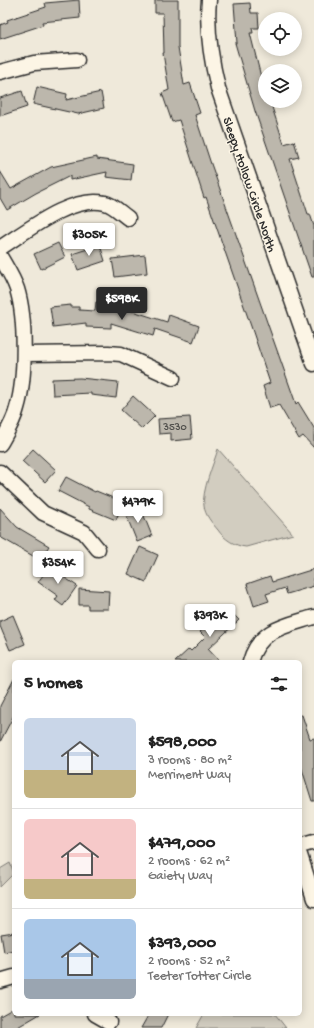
<!DOCTYPE html>
<meta charset="utf-8">
<style>
:root{--surface:#fff;--page:#f6f6f6;--text:#222;--muted:#767676;--line:#e0e0e0;--accent:#2b2b2b}
body{margin:0;font-family:"Gochi Hand",sans-serif;background:var(--page);color:var(--text);height:100vh;display:flex;flex-direction:column;font-size:15px;white-space:nowrap}
*{box-sizing:border-box;margin:0}
p{font-size:13px;color:var(--muted)}
.icon{flex:none;width:22px;height:22px;fill:none;stroke:currentColor;stroke-width:2;stroke-linecap:round;stroke-linejoin:round}
.map{position:relative;flex:1;overflow:hidden}
.side{position:absolute;left:12px;top:660px;width:290px;height:356px;display:flex;flex-direction:column;background:var(--surface);border-radius:6px;box-shadow:0 2px 10px #0003}
.side>*{flex:none}
.controls{position:absolute;left:258px;top:12px;display:grid;gap:8px}
.controls a{display:grid;place-items:center;width:44px;height:44px;border-radius:50%;background:var(--surface);box-shadow:0 2px 10px #0003;font-size:20px}
.price{position:absolute;translate:-50% -34px;padding:0 9px;border-radius:4px;background:#fff;color:#222;font-size:13px;line-height:26px;filter:drop-shadow(0 1px 2px #0008)}
.price::after{content:'';position:absolute;left:50%;top:24px;width:12px;height:9px;margin-left:-6px;background:inherit;clip-path:polygon(0 0,100% 0,50% 100%)}
.price.active{background:var(--accent);color:#fff}
ul{padding:0;list-style:none}
li{display:flex;align-items:center;gap:12px;height:100px;padding:0 12px}
li+li{border-top:1px solid var(--line)}
li span{display:grid;place-items:center;flex:none;width:112px;height:80px;border-radius:6px;color:#555}
li>.icon{margin-inline-start:auto}
span .icon{width:48px;height:48px;fill:#fffc;stroke-width:1}
li b{font-size:17px}
h2{display:flex;justify-content:space-between;align-items:center;height:48px;padding:0 12px;font-size:17px}
.map>svg:first-child{display:block}
.green{fill:#d2cdc0;stroke:#7e7c76}
.building{fill:#bcb7ac;stroke:#2b2b2b}
.lines{fill:none;stroke-linecap:round;stroke-linejoin:round}
.minor-casing{stroke:#2b2b2b;stroke-width:17}
.minor{stroke:#fcf5e5;stroke-width:14}
.labels{text-anchor:middle;stroke-width:3;stroke-linejoin:round;paint-order:stroke}
.number-label{font-size:11px;fill:#4f4e4b}
.street-label{font-size:13px;fill:#2b2b2b;stroke:#fcf5e5}
</style>
<div class="map">
<svg width="314" height="1028" viewBox="0 0 314 1028">
<rect width="100%" height="100%" fill="#efe9da"/>
<filter id="ink" filterUnits="userSpaceOnUse"><feTurbulence type="fractalNoise" baseFrequency=".025" numOctaves="2"/><feDisplacementMap in="SourceGraphic" scale="8" xChannelSelector="R" yChannelSelector="G"/><feConvolveMatrix kernelMatrix="1 2 1 2 8 2 1 2 1" color-interpolation-filters="sRGB"/></filter>
<g filter="url(#ink)">
<path class="green" d="M218 449 293 534 246 547C235 546 224 539 218 530 212 523 205 515 204 506 201 492 214 463 218 449Z
M10 863 14 873 0 887V869Z
M204 1014H275L286 1028H196Z"/>
<path class="building" d="M79 0 80 18 42 22 43 25 0 39V25L8 22 7 20 46 7 45 3Z
M155 0H178V47L184 85 190 83 200 113 195 115 210 161 296 404 298 402 314 428V448L303 436 299 439 279 405 270 408 263 386 270 383 253 332 206 197 204 198 179 120 172 122 162 93 169 90 163 53H164L163 13H155Z
M250 3 251 13H258L259 28H252L253 33H250L261 77 265 75V101H270L284 144 294 141 299 157 290 159 308 214H310L314 226V277H312L255 111 235 43H237L234 4Z
M37 87 67 94 66 100 101 92 104 108 78 114 33 104Z
M22 91 27 107 0 116V98Z
M97 157V159L133 164 131 180 106 177 107 172 70 180V176L36 193 7 210 0 198V171L11 189 51 167Z
M58 243 65 257 41 269 34 254Z
M100 245 105 261 78 270 72 254Z
M145 255 147 273 115 277 112 259Z
M96 302H105V310L125 311 126 309 167 322 169 315 199 326 193 342 155 329 153 336 111 323V328L86 327V323L53 327 50 307 71 305V307H79V310L95 311Z
M80 378 118 382 116 398 91 395V393L53 395 52 379Z
M133 396 155 416 142 429 121 410Z
M190 417 192 439 171 441V433L159 434 158 419Z
M33 449 56 470 45 482 22 461Z
M66 477 95 492 96 491 123 502 116 520 89 509V507L58 491Z
M140 506 152 536 137 542 125 512Z
M0 508 17 527 49 546 40 560 0 537Z
M140 547 158 555 146 582 128 574Z
M49 567 77 586 63 606 55 600 58 596 38 582Z
M314 569V586L287 594 285 588 266 594 269 601 254 606 247 584 270 576 272 582Z
M79 589 109 591 108 609H88V605H79Z
M226 607 239 620 208 649 220 662H175L189 649 191 651 205 637 200 632Z
M13 615 25 644 10 650 0 626V621Z
M14 679V715L0 742V706Z
M300 715H302L310 739 314 738V801H312L300 763Z
M14 932V950L4 952 1 934Z
M14 1008V1014H40L16 1028H0V1016Z
M149 1014H168L161 1028H141Z"/>
<g class="lines">
<g class="minor-casing">
<path id="minor" d="M209 0C206 30 211 59 218 88L314 364
M0 72 34 63 77 60
M0 248C27 231 71 195 105 203 112 204 121 213 128 218
M0 256C6 267 13 277 17 289 26 318 26 378 17 408 14 421 7 432 0 444
M24 354 108 353 121 354 173 378
M0 472 43 513 84 532 98 549
M250 662C259 629 285 626 314 617
M300 846 314 842
M300 855 314 899
M0 981 14 977
M95 1014 109 1022"/>
</g>
<use href="#minor" class="minor"/>
</g>
</g>
<g class="labels">
<g class="number-label">
<text x="175" y="430">3530</text>
</g>
<g class="street-label">
<text transform="translate(251 184) rotate(71)" y="5">Sleepy Hollow Circle North</text>
</g>
</g>
</svg>
<div class="controls">
<a><svg class="icon" aria-label="locate" viewBox="0 0 24 24"><circle cx="12" cy="12" r="6"/><path d="M12 2v4M12 18v4M2 12h4M18 12h4"/></svg></a>
<a><svg class="icon" aria-label="layers" viewBox="0 0 24 24"><path d="M12 4l9 5-9 5-9-5zM3 14l9 5 9-5"/></svg></a>
</div>
<b class="price" style="left:89px;top:257px">$305K</b>
<b class="price active" style="left:122px;top:321px">$598K</b>
<b class="price" style="left:138px;top:524px">$479K</b>
<b class="price" style="left:58px;top:585px">$354K</b>
<b class="price" style="left:210px;top:638px">$393K</b>
<section class="side">
<h2>5 homes<svg class="icon" aria-label="filters" viewBox="0 0 24 24"><path d="M4 7h16M4 17h16"/><circle cx="9" cy="7" r="2"/><circle cx="15" cy="17" r="2"/></svg></h2>
<ul>
<li><span style="background:linear-gradient(#c9d6e8 65%,#c2b280 0)"><svg class="icon" aria-label="home" viewBox="0 0 24 24"><path d="M3 11l9-7 9 7M6 9v11h12V9"/></svg></span><div><b>$598,000</b><p>3 rooms · 80 m²</p><p>Merriment Way</p></div></li>
<li><span style="background:linear-gradient(#f6c9c9 75%,#c2b280 0)"><svg class="icon" aria-label="home" viewBox="0 0 24 24"><path d="M3 11l9-7 9 7M6 9v11h12V9"/></svg></span><div><b>$479,000</b><p>2 rooms · 62 m²</p><p>Gaiety Way</p></div></li>
<li><span style="background:linear-gradient(#a9c7e8 75%,#9aa5b1 0)"><svg class="icon" aria-label="home" viewBox="0 0 24 24"><path d="M3 11l9-7 9 7M6 9v11h12V9"/></svg></span><div><b>$393,000</b><p>2 rooms · 52 m²</p><p>Teeter Totter Circle</p></div></li>
</ul>
</section>
</div>
